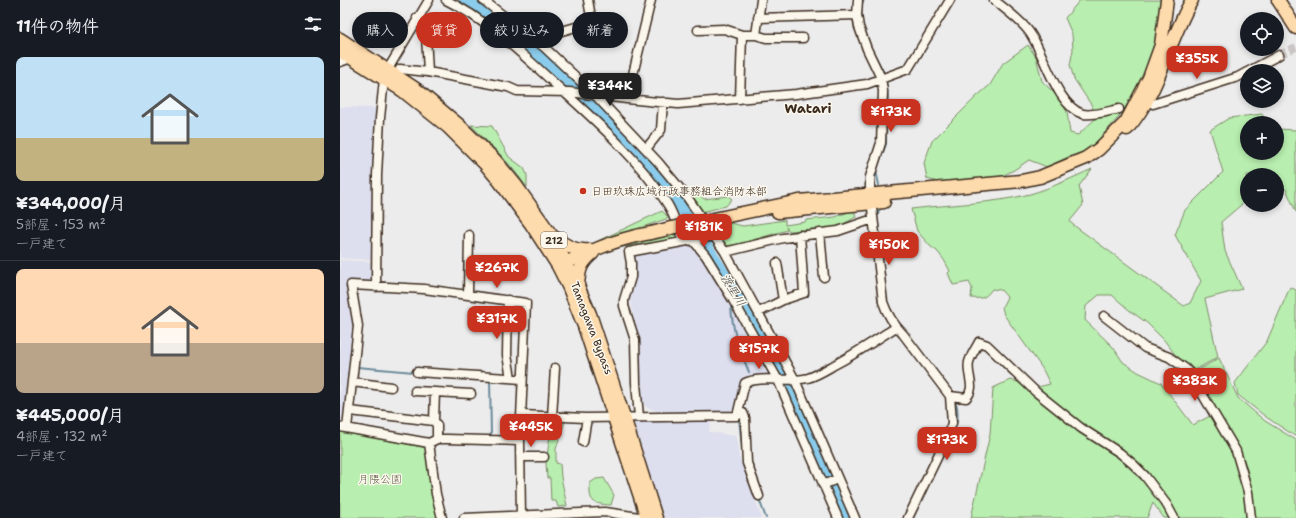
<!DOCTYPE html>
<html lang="ja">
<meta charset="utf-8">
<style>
:root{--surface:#171b24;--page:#242831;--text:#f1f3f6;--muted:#9ea1a6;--line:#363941;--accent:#c8321e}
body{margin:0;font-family:"Shantell Sans","Klee One",sans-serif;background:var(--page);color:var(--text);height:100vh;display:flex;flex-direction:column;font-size:15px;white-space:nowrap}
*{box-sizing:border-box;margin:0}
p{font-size:13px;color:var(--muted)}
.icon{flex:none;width:22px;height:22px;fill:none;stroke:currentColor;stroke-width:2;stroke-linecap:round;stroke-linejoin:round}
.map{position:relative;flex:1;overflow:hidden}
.panel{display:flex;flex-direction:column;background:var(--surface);width:340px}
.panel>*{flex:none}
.guide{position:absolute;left:12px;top:12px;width:380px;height:36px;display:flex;gap:8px}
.controls{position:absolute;left:900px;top:12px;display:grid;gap:8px}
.controls a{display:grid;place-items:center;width:44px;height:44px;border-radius:50%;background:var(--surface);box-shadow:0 2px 6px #0003;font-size:20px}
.price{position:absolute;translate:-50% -34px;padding:0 9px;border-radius:8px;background:var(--accent);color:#fff;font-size:13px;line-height:26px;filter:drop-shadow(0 1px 2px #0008)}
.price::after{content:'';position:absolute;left:50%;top:24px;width:12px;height:9px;margin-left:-6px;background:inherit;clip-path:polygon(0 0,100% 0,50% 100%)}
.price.current{background:#222;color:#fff}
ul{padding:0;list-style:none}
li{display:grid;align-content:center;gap:8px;height:212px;padding:0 16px}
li+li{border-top:1px solid var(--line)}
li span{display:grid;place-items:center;height:124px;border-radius:8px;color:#555}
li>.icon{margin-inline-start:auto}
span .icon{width:72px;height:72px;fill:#fffc;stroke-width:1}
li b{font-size:17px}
h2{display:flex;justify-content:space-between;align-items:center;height:48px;padding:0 16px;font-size:17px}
.pill{padding:0 14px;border-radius:18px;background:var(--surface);box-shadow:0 2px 6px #0003;font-size:14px;line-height:36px}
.pill.current{background:var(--accent);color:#fff}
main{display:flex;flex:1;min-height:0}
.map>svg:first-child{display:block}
.built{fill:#dddeee}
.green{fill:#b8eeaf;stroke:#7a8c66}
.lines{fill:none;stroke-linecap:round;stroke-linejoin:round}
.stream{stroke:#6b8b9a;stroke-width:2}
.river{stroke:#8bccec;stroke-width:12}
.minor-tunnel{stroke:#c9c5c4;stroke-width:8;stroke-dasharray:8 4;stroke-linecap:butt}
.minor-casing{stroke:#3b2a1e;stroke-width:11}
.highway-casing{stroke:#3b2a1e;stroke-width:15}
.minor{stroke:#fbf7ec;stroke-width:8}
.highway{stroke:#fedbac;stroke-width:12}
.highway-bridge-casing{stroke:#3b2a1e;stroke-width:15;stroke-linecap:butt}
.highway-bridge{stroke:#fedbac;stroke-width:12}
.poi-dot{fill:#c8321e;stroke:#fbf7ec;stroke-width:1.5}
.labels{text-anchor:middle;stroke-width:3;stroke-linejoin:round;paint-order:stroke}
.shield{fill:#fbf7ec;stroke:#75685c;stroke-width:1}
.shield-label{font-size:10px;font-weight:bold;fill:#3b2a1e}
.poi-label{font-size:11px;fill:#3b2a1e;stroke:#fbf7ec;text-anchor:start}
.street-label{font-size:11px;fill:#3b2a1e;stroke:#fbf7ec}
.park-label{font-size:11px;fill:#5a5b42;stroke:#fbf7ec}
.water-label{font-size:12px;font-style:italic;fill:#4f5252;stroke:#fbf7ec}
.quarter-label{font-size:13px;font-weight:bold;fill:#3b2a1e;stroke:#fbf7ec}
</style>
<main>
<section class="panel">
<h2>11件の物件<svg class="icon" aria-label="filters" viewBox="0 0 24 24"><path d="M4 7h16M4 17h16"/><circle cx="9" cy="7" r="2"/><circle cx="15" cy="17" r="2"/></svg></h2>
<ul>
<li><span style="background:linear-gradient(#bfe0f5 65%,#c2b280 0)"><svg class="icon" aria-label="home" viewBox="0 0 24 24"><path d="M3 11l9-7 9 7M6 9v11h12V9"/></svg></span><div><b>¥344,000/月</b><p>5部屋 · 153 m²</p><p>一戸建て</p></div></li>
<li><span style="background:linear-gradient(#ffd9b3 60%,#b9a48a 0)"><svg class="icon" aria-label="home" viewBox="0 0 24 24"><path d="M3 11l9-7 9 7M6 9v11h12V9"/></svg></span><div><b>¥445,000/月</b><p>4部屋 · 132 m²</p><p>一戸建て</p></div></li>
</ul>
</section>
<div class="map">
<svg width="956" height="518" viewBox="0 0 956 518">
<rect width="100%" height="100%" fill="#edeced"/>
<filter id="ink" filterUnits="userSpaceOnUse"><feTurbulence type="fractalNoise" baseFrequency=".025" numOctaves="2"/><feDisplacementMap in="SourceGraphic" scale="8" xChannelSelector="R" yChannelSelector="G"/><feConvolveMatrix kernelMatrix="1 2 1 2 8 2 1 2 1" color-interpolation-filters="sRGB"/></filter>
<g filter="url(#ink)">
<path class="built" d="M0 107 38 108 32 260 0 258Z
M352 243 364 259 432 377 405 378 394 412 367 413 317 411 306 407 301 398 299 340 289 295 293 254Z
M0 260 33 262 34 284 10 283 16 326 6 425 0 424Z
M371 419 369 432 396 436 399 457 422 518H324L293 420Z"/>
<path class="green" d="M740 0H824L819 44 806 77 778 118 757 141 745 152 730 156 707 167 689 160 674 170 662 176 605 184 587 179 584 163 592 141 637 96 650 85 663 63 688 45 696 57 702 81 721 100 727 112 730 133 738 135 755 119 752 106 734 79 730 65 733 50 732 34 725 18Z
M922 114 927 123H907V153H937V129L956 130V212L946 189 937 190V175H907V200L881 222 885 251 902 289 865 299 878 357 855 370 837 357 824 340 807 323 789 310 772 295H759L746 306 745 320 773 347 783 362 798 372 821 383 853 425 870 416 892 454 904 490 908 518H824L813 503 807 518H631L650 434 653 388 670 380 698 387 710 384 702 368 664 315 662 307 667 297 661 290 652 289C645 298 643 299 631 298L632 288 629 282 613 285 608 273 610 271 604 260 597 251 591 247 577 231 571 209C611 204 651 204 690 194 711 188 732 178 752 169L739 186 743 205 730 221 732 224 844 306 850 303 861 281 835 235 845 210 883 172 870 130 889 118Z
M131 125 152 126 169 157 184 168 187 175V187L169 164Z
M357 191 364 199 388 196 392 199 386 206 362 212 349 193Z
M514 210 516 217 498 227 449 231 446 227 447 230 399 244 384 246 369 224 381 221 403 226 445 220V225L465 222 466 220 495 217Z
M322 211 329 218 249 245Z
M337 231 338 238 335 240 301 244 277 248 306 238Z
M950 287 956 290V435L955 436 926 417 898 395 895 383 927 341Z
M879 358 898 398 925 421 956 440V518H914C912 494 910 468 898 447 884 421 866 399 855 372Z
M212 421H225L216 449V463L220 464 221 477 227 506 218 507 216 501H211L210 478H207L206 463Z
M0 431 88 448 99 518H0Z
M264 478 274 495 271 505C252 504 249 502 250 483L256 479Z"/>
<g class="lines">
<path class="stream" d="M522 22 521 5 524 0
M533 52 545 75
M539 185 536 171 546 144V107L548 98 546 79
M539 232 537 217 540 208
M391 305C392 330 399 349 409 372
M17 367 74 372
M150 379 151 435
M399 418 403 457
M613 431C619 421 619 411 615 399
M419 499 426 518
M573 518 586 490"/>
<path class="river" d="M125 0 170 31 227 79 283 135 345 212 395 292 442 376 506 518"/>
<path class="minor-tunnel" d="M939 55 956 47"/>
<g class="minor-casing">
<path id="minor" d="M106 0C147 20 181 53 214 83 255 120 298 158 328 205 334 215 338 229 343 241
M143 0 204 47 255 95 318 162 347 197 385 252 455 380 515 518
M518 0 517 15 519 27 527 49 541 78 543 91 541 143 530 177V188
M654 0C665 9 682 21 690 33 704 53 717 107 743 114 754 116 769 111 779 109
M77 18 84 27 86 35 88 72 168 87 177 91 229 92 287 99 338 104 456 94 527 84 568 69 610 0
M418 18 517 15
M358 30 384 29 402 35H416L426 38H463
M211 34 250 23 251 17 248 0
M416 35 421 0
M0 62 11 58
M60 69 88 72
M909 71 939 55
M287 99 311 0
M400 99 402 35
M813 104 898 77 907 72
M306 149 321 130 323 102
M532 208 543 302C547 314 554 325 563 334L610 396 612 423 607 437 568 518
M480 233 484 277
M352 239 366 256 393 300 438 380 498 518
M385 252 443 238 498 231 533 219
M437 263 443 300
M36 287 37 175 40 118 44 79 51 64 89 0
M128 295 129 235
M168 300 167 355 171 378
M419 312 443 300 464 293 460 235
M764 316 805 348 829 357 846 369 851 375 896 451 908 492 911 518
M77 372 182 379
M12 382 51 387
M75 391 95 392
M610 396 626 398C637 387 626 375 629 362 631 355 636 348 639 342L647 345 696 392 741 428 780 453 793 464 805 476 827 505 834 518
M10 411 94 421 95 392 131 394
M398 413H403L405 418 407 463 419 496
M182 415 245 418 397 416 405 383C421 375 449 383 468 378 478 375 487 369 496 364 517 353 536 340 556 327
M212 417 215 368
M299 417 296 383 295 340 284 306V300L291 277V263L289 252 374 236
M94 421 97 425V439
M0 427 89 443 96 494 102 518
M7 428 18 326 11 285 84 289 186 303 180 441 181 518
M243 442 247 418
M89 443 97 439H107L180 441
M181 457H204
M483 485 497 479
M124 518 265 512 299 517 310 516"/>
</g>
<g class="highway-casing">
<path id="highway" d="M938 0 956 28
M0 39 76 89 119 125 155 160 175 184 212 236 238 286 250 314 284 417 316 518
M0 51 63 91 108 127 145 164 160 182 191 224 218 266 229 288 244 326 307 518
M787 129C820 92 828 41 852 0
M438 212 544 202
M369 220 459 201 681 181 700 177 746 158 759 149 786 122 809 78 821 45 827 0
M214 237C225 246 236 252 250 250
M219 266C243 255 267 243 292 237 305 234 318 232 331 228
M238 286C239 270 240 264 253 253"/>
</g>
<use href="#minor" class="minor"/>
<use href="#highway" class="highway"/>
<g class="highway-bridge-casing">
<path id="highway-bridge" d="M331 228 369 220"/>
</g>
<use href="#highway-bridge" class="highway-bridge"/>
</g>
</g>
<circle class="poi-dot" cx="243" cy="191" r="4"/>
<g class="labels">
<rect class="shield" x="201" y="232" width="26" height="16" rx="3"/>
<g class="shield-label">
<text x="214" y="244">212</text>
</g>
<g class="poi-label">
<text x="251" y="195">日田玖珠広域行政事務組合消防本部</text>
</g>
<g class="street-label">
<text transform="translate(252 328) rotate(69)" y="4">Tamagawa Bypass</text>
</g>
<g class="park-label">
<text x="40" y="483">月隈公園</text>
</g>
<g class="water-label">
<text transform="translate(393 290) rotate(59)" y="4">渡里川</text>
</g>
<g class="quarter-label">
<text x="468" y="113">Watari</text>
</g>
</g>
</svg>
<div class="controls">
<a><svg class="icon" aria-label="locate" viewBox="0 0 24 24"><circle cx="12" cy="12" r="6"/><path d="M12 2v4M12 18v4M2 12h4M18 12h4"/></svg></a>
<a><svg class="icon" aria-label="layers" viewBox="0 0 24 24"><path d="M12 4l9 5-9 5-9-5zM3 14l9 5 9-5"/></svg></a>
<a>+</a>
<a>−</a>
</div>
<b class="price" style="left:857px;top:80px">¥355K</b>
<b class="price current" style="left:270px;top:107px">¥344K</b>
<b class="price" style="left:551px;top:133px">¥173K</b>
<b class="price" style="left:364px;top:248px">¥181K</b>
<b class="price" style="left:549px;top:266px">¥150K</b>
<b class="price" style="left:157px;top:289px">¥267K</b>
<b class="price" style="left:157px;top:340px">¥317K</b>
<b class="price" style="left:419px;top:370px">¥157K</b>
<b class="price" style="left:855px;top:402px">¥383K</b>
<b class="price" style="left:191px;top:448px">¥445K</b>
<b class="price" style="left:607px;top:461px">¥173K</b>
<div class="guide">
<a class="pill">購入</a>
<a class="pill current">賃貸</a>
<a class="pill">絞り込み</a>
<a class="pill">新着</a>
</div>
</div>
</main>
